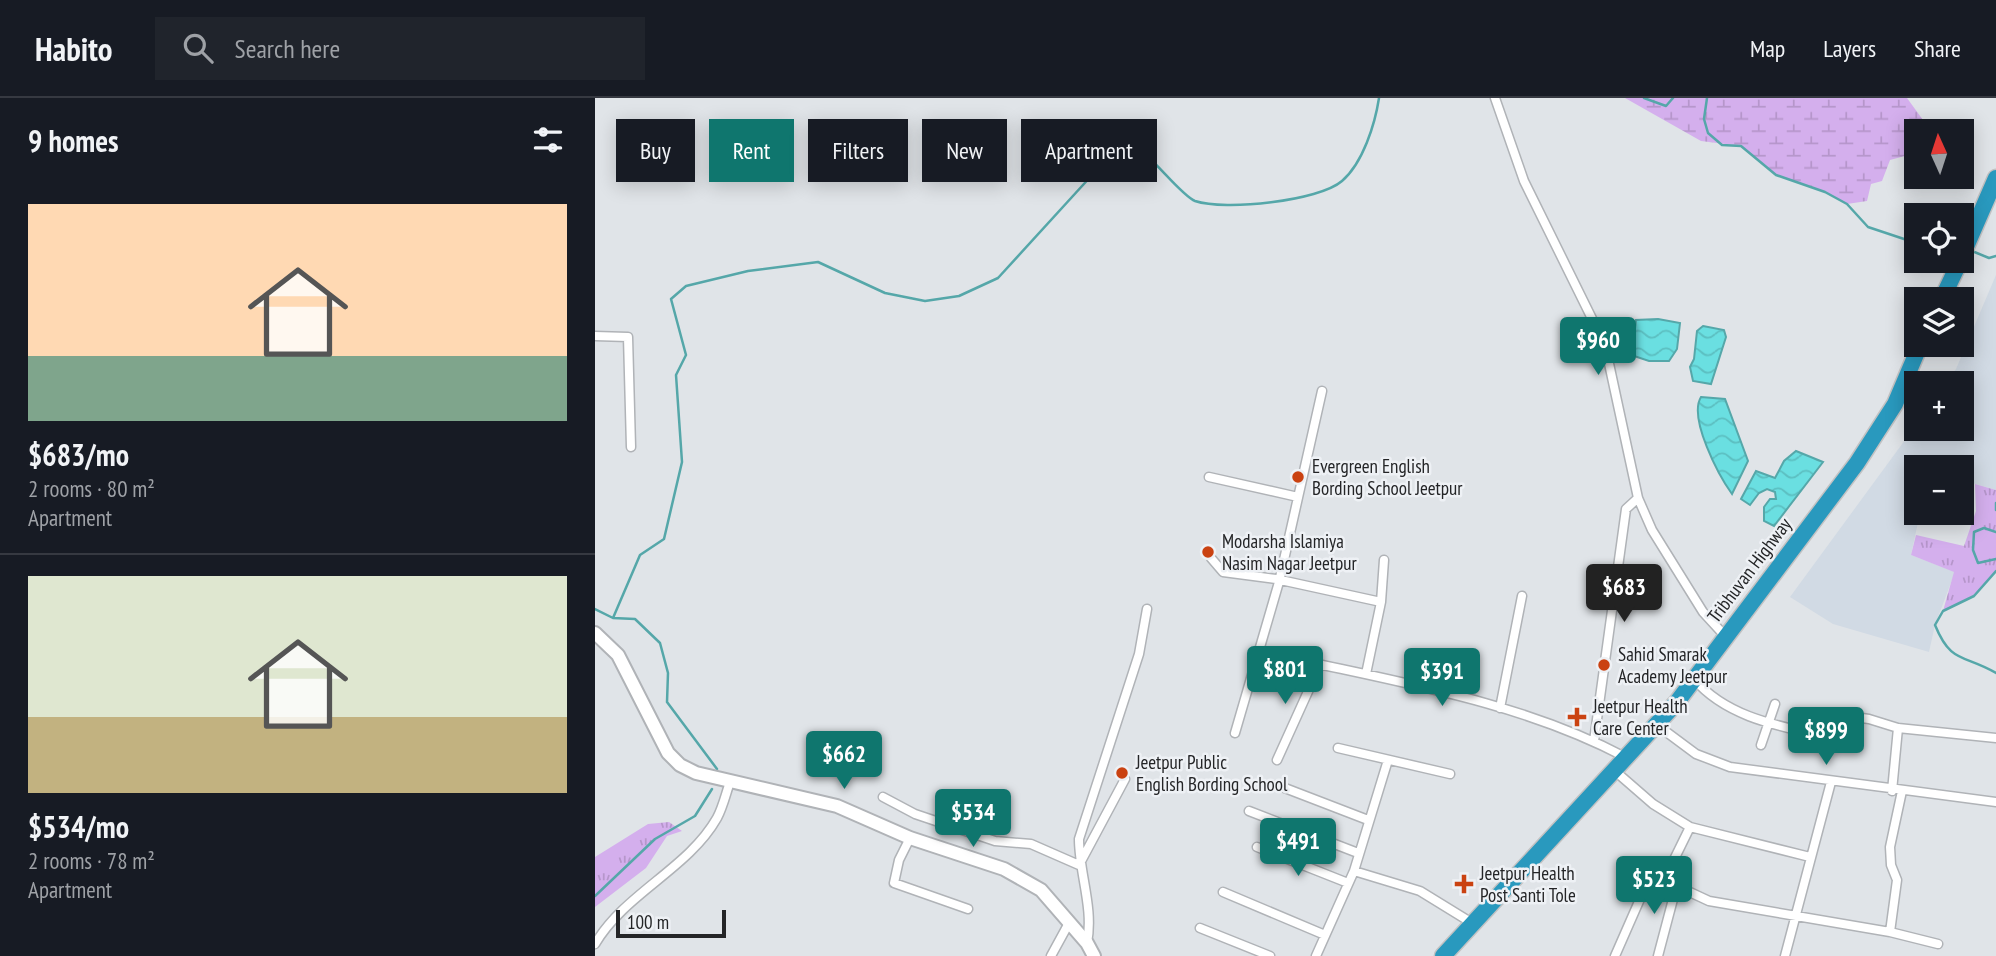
<!DOCTYPE html>
<meta charset="utf-8">
<style>
:root{--surface:#171b24;--page:#20242c;--text:#f1f3f6;--muted:#9ea1a6;--line:#363941;--accent:#0f766e}
body{margin:0;font-family:"PT Sans Narrow",sans-serif;background:var(--page);color:var(--text);height:100vh;display:flex;flex-direction:column;font-size:26px;white-space:nowrap}
*{box-sizing:border-box;margin:0}
p{font-size:23px;color:var(--muted)}
.icon{flex:none;width:38px;height:38px;fill:none;stroke:currentColor;stroke-width:2;stroke-linecap:round;stroke-linejoin:round}
.map{position:relative;flex:1;overflow:hidden}
.sheet{display:flex;flex-direction:column;background:var(--surface);width:595px}
.sheet>*{flex:none}
.guide{position:absolute;left:21px;top:21px;width:665px;height:63px;display:flex;gap:14px}
.needle{width:46px;rotate:357deg}
.tools{position:absolute;left:1309px;top:21px;display:grid;gap:14px}
.tools a{display:grid;place-items:center;width:70px;height:70px;border-radius:0px;background:var(--surface);box-shadow:0 4px 18px #0003;font-size:35px}
.scale{position:absolute;left:21px;bottom:18px;width:110px;box-sizing:border-box;padding-left:7px;border:4px solid #242527;border-top:0;font-size:19px;line-height:24px;white-space:nowrap;color:#242527;-webkit-text-stroke:5px #eef1f5;paint-order:stroke}
.price{position:absolute;translate:-50% -60px;padding:0 16px;border-radius:7px;background:var(--accent);color:#fff;font-size:23px;line-height:46px;filter:drop-shadow(0 2px 4px #0008)}
.price::after{content:'';position:absolute;left:50%;top:42px;width:21px;height:16px;margin-left:-10px;background:inherit;clip-path:polygon(0 0,100% 0,50% 100%)}
.price.current{background:#222;color:#fff}
ul{padding:0;list-style:none}
li{display:grid;align-content:center;gap:14px;height:371px;padding:0 28px}
li+li{border-top:2px solid var(--line)}
li span{display:grid;place-items:center;height:217px;border-radius:0px;color:#555}
li>.icon{margin-inline-start:auto}
span .icon{width:126px;height:126px;fill:#fffc;stroke-width:1}
li b{font-size:30px}
h2{display:flex;justify-content:space-between;align-items:center;height:84px;padding:0 28px;font-size:30px}
.tag{padding:0 24px;border-radius:0px;background:var(--surface);box-shadow:0 4px 18px #0003;font-size:24px;line-height:63px}
.tag.current{background:var(--accent);color:#fff}
header{display:flex;align-items:center;gap:42px;box-sizing:border-box;height:98px;padding:0 35px;background:var(--surface);border-bottom:2px solid var(--line)}
header strong{font-size:33px}
nav{display:flex;gap:38px;margin-inline-start:auto;font-size:24px}
.search{width:490px;height:63px;background:var(--page);display:flex;align-items:center;gap:18px;box-sizing:border-box;padding:0 24px;border-radius:0px;color:var(--muted);font-size:26px}
main{display:flex;flex:1;min-height:0}
.map>svg:first-child{display:block}
.built{fill:#d1dae4}
.grass{fill:url(#grass-tufts)}
.wetland{fill:url(#wetland-marsh)}
.water{fill:url(#water-waves);stroke:#55a7a9;stroke-width:2}
.lines{fill:none;stroke-linecap:round;stroke-linejoin:round}
.stream{stroke:#55a7a9;stroke-width:2.5}
.street-casing{stroke:#b0b3b7;stroke-width:11}
.secondary-casing{stroke:#b0b3b7;stroke-width:16}
.highway-casing{stroke:#c2c2c3;stroke-width:19}
.street{stroke:#fff;stroke-width:8}
.secondary{stroke:#fff;stroke-width:12}
.highway{stroke:#2999be;stroke-width:16}
.poi-dot{fill:#ca4211;stroke:#eef1f5;stroke-width:2.5}
.labels{text-anchor:middle;stroke-width:5;stroke-linejoin:round;paint-order:stroke}
.poi-label{font-size:19px;fill:#242527;stroke:#eef1f5;text-anchor:start}
.street-label{font-size:19px;fill:#242527;stroke:#eef1f5}
</style>
<header>
<strong>Habito</strong>
<div class="search"><svg class="icon" aria-label="search" viewBox="0 0 24 24"><circle cx="10" cy="10" r="6"/><path d="M15 15l6 6"/></svg>Search here</div>
<nav><a>Map</a><a>Layers</a><a>Share</a></nav>
</header>
<main>
<section class="sheet">
<h2>9 homes<svg class="icon" aria-label="filters" viewBox="0 0 24 24"><path d="M4 7h16M4 17h16"/><circle cx="9" cy="7" r="2"/><circle cx="15" cy="17" r="2"/></svg></h2>
<ul>
<li><span style="background:linear-gradient(#ffd9b3 70%,#7fa58c 0)"><svg class="icon" aria-label="home" viewBox="0 0 24 24"><path d="M3 11l9-7 9 7M6 9v11h12V9"/></svg></span><div><b>$683/mo</b><p>2 rooms · 80 m²</p><p>Apartment</p></div></li>
<li><span style="background:linear-gradient(#dfe7d0 65%,#c2b280 0)"><svg class="icon" aria-label="home" viewBox="0 0 24 24"><path d="M3 11l9-7 9 7M6 9v11h12V9"/></svg></span><div><b>$534/mo</b><p>2 rooms · 78 m²</p><p>Apartment</p></div></li>
</ul>
</section>
<div class="map">
<svg width="1401" height="858" viewBox="0 0 1401 858">
<defs>
<pattern id="grass-tufts" width="24" height="20" patternUnits="userSpaceOnUse" patternTransform="scale(1.75)"><rect width="24" height="20" fill="#d4afed"/><path d="M3 7l-1-3M5 7V3M7 7l1-3M15 17l-1-3M17 17v-4M19 17l1-3" fill="none" stroke="#b696cb"/></pattern>
<pattern id="wetland-marsh" width="20" height="14" patternUnits="userSpaceOnUse" patternTransform="scale(1.75)"><rect width="20" height="14" fill="#d4afed"/><path d="M1 5h8M5 5V1M11 12h8M15 12V8" fill="none" stroke="#b696cb"/></pattern>
<pattern id="water-waves" width="16" height="10" patternUnits="userSpaceOnUse" patternTransform="scale(1.75)"><rect width="16" height="10" fill="#6adfe1"/><path d="M0 5q4-4 8 0t8 0" fill="none" stroke="#5cbfc1"/></pattern>
</defs>
<rect width="100%" height="100%" fill="#e0e4e8"/>
<path class="built" d="M1401 177V392L1367 382V369H1321V415H1325L1316 457 1360 474 1340 527 1334 554 1238 526 1195 499 1321 327V331H1367V285H1351L1361 271Z"/>
<path class="grass" d="M1380 386 1401 392V473L1379 498 1348 513 1359 474 1316 457 1321 437 1369 448 1381 413Z
M74 724 87 733 72 738 51 770 0 809V759L53 726Z"/>
<path class="wetland" d="M1030 0H1312L1336 33H1321V55L1295 62 1287 83 1276 86 1272 103 1252 106 1230 94 1181 77 1146 48 1106 43Z"/>
<path class="water" d="M1063 221 1085 225 1082 251 1074 263H1054L1039 258C1036 244 1040 236 1041 222Z
M1108 228 1129 232 1131 239 1116 286 1098 283 1095 269 1099 261 1102 233Z
M1106 299 1130 301 1153 363 1137 396C1124 378 1093 320 1106 299Z
M1201 353 1228 364 1179 428 1169 423V409L1175 401H1181L1180 394 1172 391 1164 395 1155 407 1146 401 1161 373 1180 380 1189 363Z"/>
<g class="lines">
<path class="stream" d="M1049 0 1071 8 1078 0
M1112 0 1109 21 1113 35 1127 47 1146 48 1181 77 1230 94 1252 106 1273 129 1321 145
M1377 153 1394 160 1401 158
M1401 405V412
M1401 434 1389 430 1379 434 1378 452 1383 465 1401 461
M1401 473 1379 498 1348 513 1340 527C1356 566 1368 556 1401 575
M0 511 18 520
M122 671 72 604 73 575 65 545 40 521 18 520 45 457 69 441 87 364 81 277 91 257 76 201 91 188 153 173 223 164 290 195 330 203 364 198 403 180 498 76 523 60 553 59C565 69 589 99 600 103 630 113 724 103 747 83 768 65 780 26 784 0
M0 798 60 741 100 718 117 691"/>
<g class="street-casing">
<path id="street" d="M900 0 929 83 1010 247 1043 400 1057 432 1108 514 1130 538
M0 238 33 239 36 349
M614 379 703 399
M616 460 628 474 681 481 786 504
M665 553C788 582 918 600 1030 659
M771 576 786 504 789 462
M1099 581C1134 622 1191 629 1241 641
M905 610 927 498
M1238 616 1274 621 1303 630 1401 640
M1062 627 1101 656 1135 669 1401 704
M640 635 684 484 727 293
M999 643 1031 411 1043 400
M1166 647 1180 606
M743 650 855 676
M682 662 725 567
M1020 673 1058 706 1095 729 1215 759
M682 687 773 722
M1297 693 1303 630
M288 699 320 716 400 743 436 746 484 767 530 681
M654 713 763 755
M315 740 304 762 299 785 373 811
M662 749 753 785
M759 773 793 662
M1070 780 1095 729
M628 794 730 837
M605 830 675 858
M1295 834 1302 782 1296 767 1295 749 1307 693
M492 845C499 810 484 775 484 741L544 556 552 511
M0 846C30 795 93 771 122 720 128 709 131 695 135 684
M456 858 474 825
M721 858 759 773 825 793 877 825
M1020 858 1056 776 1114 803 1295 834 1343 846
M1063 858 1082 786
M1190 858 1236 684"/>
</g>
<g class="secondary-casing">
<path id="secondary" d="M0 535 23 557 73 655 85 667 101 675 242 708 315 740 409 771 446 792 492 845 499 858"/>
</g>
<g class="highway-casing">
<path id="highway" d="M1367 158 1401 80
M1347 201 1365 163
M848 858 1082 604 1262 365 1300 306 1325 247"/>
</g>
<use href="#street" class="street"/>
<use href="#secondary" class="secondary"/>
<use href="#highway" class="highway"/>
</g>
<g class="poi-dot">
<circle cx="703" cy="379" r="7"/>
<circle cx="613" cy="454" r="7"/>
<circle cx="1009" cy="567" r="7"/>
<path d="M978.5 608.5h7v7h7v7h-7v7h-7v-7h-7v-7h7z"/>
<circle cx="527" cy="675" r="7"/>
<path d="M865.5 775.5h7v7h7v7h-7v7h-7v-7h-7v-7h7z"/>
</g>
<g class="labels">
<g class="poi-label">
<text x="717" y="375">Evergreen English<tspan x="717" dy="22">Bording School Jeetpur</tspan></text>
<text x="627" y="450">Modarsha Islamiya<tspan x="627" dy="22">Nasim Nagar Jeetpur</tspan></text>
<text x="1023" y="563">Sahid Smarak<tspan x="1023" dy="22">Academy Jeetpur</tspan></text>
<text x="998" y="615">Jeetpur Health<tspan x="998" dy="22">Care Center</tspan></text>
<text x="541" y="671">Jeetpur Public<tspan x="541" dy="22">English Bording School</tspan></text>
<text x="885" y="782">Jeetpur Health<tspan x="885" dy="22">Post Santi Tole</tspan></text>
</g>
<g class="street-label">
<text transform="translate(1154 472) rotate(-53)" y="7">Tribhuvan Highway</text>
</g>
</g>
</svg>
<div class="tools">
<a><svg class="needle" viewBox="-14 -14 28 28"><path d="M0-13l5 13h-10z" fill="#e53935"/><path d="M0 13l5-13h-10z" fill="#9ea1a6"/></svg></a>
<a><svg class="icon" aria-label="locate" viewBox="0 0 24 24"><circle cx="12" cy="12" r="6"/><path d="M12 2v4M12 18v4M2 12h4M18 12h4"/></svg></a>
<a><svg class="icon" aria-label="layers" viewBox="0 0 24 24"><path d="M12 4l9 5-9 5-9-5zM3 14l9 5 9-5"/></svg></a>
<a>+</a>
<a>−</a>
</div>
<div class="scale">100 m</div>
<b class="price" style="left:1003px;top:279px">$960</b>
<b class="price current" style="left:1029px;top:526px">$683</b>
<b class="price" style="left:690px;top:608px">$801</b>
<b class="price" style="left:847px;top:610px">$391</b>
<b class="price" style="left:1231px;top:669px">$899</b>
<b class="price" style="left:249px;top:693px">$662</b>
<b class="price" style="left:378px;top:751px">$534</b>
<b class="price" style="left:703px;top:780px">$491</b>
<b class="price" style="left:1059px;top:818px">$523</b>
<div class="guide">
<a class="tag">Buy</a>
<a class="tag current">Rent</a>
<a class="tag">Filters</a>
<a class="tag">New</a>
<a class="tag">Apartment</a>
</div>
</div>
</main>
